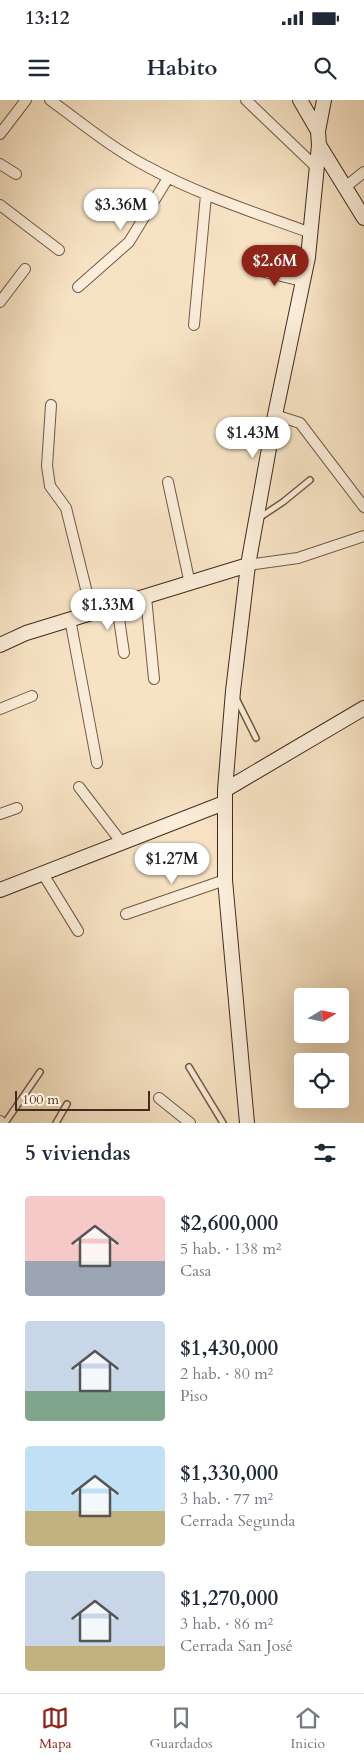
<!DOCTYPE html>
<html lang="es">
<meta charset="utf-8">
<style>
:root{--surface:#fff;--page:#f6f6f7;--text:#1f2937;--muted:#747a83;--line:#e0e1e3;--accent:#8f2418}
body{margin:0;font-family:Cardo,serif;background:var(--page);color:var(--text);height:100vh;display:flex;flex-direction:column;font-size:19px;white-space:nowrap}
*{box-sizing:border-box;margin:0}
p{font-size:16px;color:var(--muted)}
.icon{flex:none;width:28px;height:28px;fill:none;stroke:currentColor;stroke-width:2;stroke-linecap:round;stroke-linejoin:round}
.map{position:relative;height:1023px;overflow:hidden}
.side{display:flex;flex-direction:column;background:var(--surface);flex:1}
.side>*{flex:none}
.needle{width:32px;rotate:80deg}
.buttons{position:absolute;left:294px;top:888px;display:grid;gap:10px}
.buttons a{display:grid;place-items:center;width:55px;height:55px;border-radius:5px;background:var(--surface);box-shadow:0 5px 20px #0002;font-size:25px}
.scale{position:absolute;left:15px;bottom:12px;width:135px;box-sizing:border-box;padding-left:5px;border:2px solid #452a1e;border-top:0;font-size:14px;line-height:18px;white-space:nowrap;color:#452a1e;-webkit-text-stroke:4px #faedd9;paint-order:stroke}
.price{position:absolute;translate:-50% -42px;padding:0 11px;border-radius:18px;background:#fff;color:#222;font-size:16px;line-height:32px;filter:drop-shadow(0 1px 2px #0008)}
.price::after{content:'';position:absolute;left:50%;top:30px;width:15px;height:11px;margin-left:-8px;background:inherit;clip-path:polygon(0 0,100% 0,50% 100%)}
.price.on{background:var(--accent);color:#fff}
ul{padding:0;list-style:none}
li{display:flex;align-items:center;gap:15px;height:125px;padding:0 25px}
li span{display:grid;place-items:center;flex:none;width:140px;height:100px;border-radius:5px;color:#555}
li>.icon{margin-inline-start:auto}
span .icon{width:60px;height:60px;fill:#fffc;stroke-width:1}
li b{font-size:21px}
h2{display:flex;justify-content:space-between;align-items:center;height:60px;padding:0 25px;font-size:21px}
.status{display:flex;justify-content:space-between;align-items:center;height:35px;padding:0 25px;background:var(--surface);direction:ltr}
.status svg{height:14px;fill:currentColor}
header{display:flex;justify-content:space-between;align-items:center;height:65px;padding:0 25px;background:var(--surface);font-size:22px;font-weight:800}
.tab-bar{display:flex;justify-content:space-around;align-items:center;height:70px;border-top:1px solid var(--line);background:var(--surface);font-size:14px;color:var(--muted)}
.tab-bar a{display:grid;justify-items:center;gap:2px}
.tab-bar .on{color:var(--accent)}
.map>svg:first-child{display:block}
.lines{fill:none;stroke-linecap:round;stroke-linejoin:round}
.lane-casing{stroke:#725848;stroke-width:8}
.street-casing{stroke:#725848;stroke-width:12}
.secondary-casing{stroke:#452a1e;stroke-width:16}
.lane{stroke:#faedd9;stroke-width:5}
.street{stroke:#faedd9;stroke-width:10}
.secondary{stroke:#faedd9;stroke-width:14}
</style>
<div class="status"><b>13:12</b><svg viewBox="0 0 49 12"><path d="M0 12V9h3v3zM5 12V6h3v6zM10 12V3h3v9zM15 12V0h3v12zM26 1h20v11H26zM47 4h2v5h-2z"/></svg></div>
<header><svg class="icon" aria-label="menu" viewBox="0 0 24 24"><path d="M4 6h16M4 12h16M4 18h16"/></svg>Habito<svg class="icon" aria-label="search" viewBox="0 0 24 24"><circle cx="10" cy="10" r="6"/><path d="M15 15l6 6"/></svg></header>
<div class="map">
<svg width="364" height="1023" viewBox="0 0 364 1023">
<rect width="100%" height="100%" fill="#f7e3c4"/>
<filter id="stains"><feTurbulence type="fractalNoise" baseFrequency=".004" numOctaves="4"/><feColorMatrix values="0 0 0 0 .2 0 0 0 0 .09 0 0 0 0 .02 0 0 0 .5 -.17"/></filter>
<radialGradient id="worn" r=".72"><stop offset=".6" stop-color="#630" stop-opacity="0"/><stop offset="1" stop-color="#630" stop-opacity=".3"/></radialGradient>
<g class="lines">
<g class="lane-casing">
<path id="lane" d="M259 418 283 402 310 380
M236 598 256 638
M189 967 223 1023
M5 1023 40 972
M56 1023 67 1004"/>
</g>
<g class="street-casing">
<path id="street" d="M50 0C82 23 113 49 148 67 199 95 256 113 311 133
M246 0 316 67
M0 34 26 0
M0 64 16 74
M344 88 364 72
M0 105 59 150
M253 169 302 181
M78 187 129 142 168 78
M0 202 25 169
M194 225 206 95
M51 305 47 366 50 386 66 408 92 513
M275 315 300 323 364 407
M168 382 190 484
M248 465 298 458 364 436
M146 497 154 579
M117 505 124 553
M70 519 97 663
M0 609 32 596
M79 687 122 743
M0 714 17 708
M43 774 78 831
M126 814 225 780
M159 998 190 1023
M0 1021 2 1023"/>
</g>
<g class="secondary-casing">
<path id="secondary" d="M300 0 318 31
M319 45 364 118
M0 545 26 533 248 465
M225 690 364 608
M0 790 224 703
M247 1023 225 780V690L233 591 248 465 275 315 308 157 319 45 318 31 324 0"/>
</g>
<use href="#lane" class="lane"/>
<use href="#street" class="street"/>
<use href="#secondary" class="secondary"/>
</g>
<rect width="100%" height="100%" filter="url(#stains)"/>
<rect width="100%" height="100%" fill="url(#worn)"/>
</svg>
<div class="buttons">
<a><svg class="needle" viewBox="-14 -14 28 28"><path d="M0-13l5 13h-10z" fill="#e53935"/><path d="M0 13l5-13h-10z" fill="#747a83"/></svg></a>
<a><svg class="icon" aria-label="locate" viewBox="0 0 24 24"><circle cx="12" cy="12" r="6"/><path d="M12 2v4M12 18v4M2 12h4M18 12h4"/></svg></a>
</div>
<div class="scale">100 m</div>
<b class="price" style="left:121px;top:131px">$3.36M</b>
<b class="price on" style="left:275px;top:187px">$2.6M</b>
<b class="price" style="left:253px;top:359px">$1.43M</b>
<b class="price" style="left:108px;top:531px">$1.33M</b>
<b class="price" style="left:172px;top:785px">$1.27M</b>
</div>
<section class="side">
<h2>5 viviendas<svg class="icon" aria-label="filters" viewBox="0 0 24 24"><path d="M4 7h16M4 17h16"/><circle cx="9" cy="7" r="2"/><circle cx="15" cy="17" r="2"/></svg></h2>
<ul>
<li><span style="background:linear-gradient(#f6c9c9 65%,#9aa5b1 0)"><svg class="icon" aria-label="home" viewBox="0 0 24 24"><path d="M3 11l9-7 9 7M6 9v11h12V9"/></svg></span><div><b>$2,600,000</b><p>5 hab. · 138 m²</p><p>Casa</p></div></li>
<li><span style="background:linear-gradient(#c9d6e8 70%,#7fa58c 0)"><svg class="icon" aria-label="home" viewBox="0 0 24 24"><path d="M3 11l9-7 9 7M6 9v11h12V9"/></svg></span><div><b>$1,430,000</b><p>2 hab. · 80 m²</p><p>Piso</p></div></li>
<li><span style="background:linear-gradient(#bfe0f5 65%,#c2b280 0)"><svg class="icon" aria-label="home" viewBox="0 0 24 24"><path d="M3 11l9-7 9 7M6 9v11h12V9"/></svg></span><div><b>$1,330,000</b><p>3 hab. · 77 m²</p><p>Cerrada Segunda</p></div></li>
<li><span style="background:linear-gradient(#c9d6e8 75%,#c2b280 0)"><svg class="icon" aria-label="home" viewBox="0 0 24 24"><path d="M3 11l9-7 9 7M6 9v11h12V9"/></svg></span><div><b>$1,270,000</b><p>3 hab. · 86 m²</p><p>Cerrada San José</p></div></li>
</ul>
</section>
<nav class="tab-bar">
<a class="on"><svg class="icon" aria-label="map" viewBox="0 0 24 24"><path d="M3 6l6-2 6 2 6-2v14l-6 2-6-2-6 2zM9 4v14M15 6v14"/></svg>Mapa</a>
<a><svg class="icon" aria-label="saved" viewBox="0 0 24 24"><path d="M7 4h10v16l-5-4-5 4z"/></svg>Guardados</a>
<a><svg class="icon" aria-label="home" viewBox="0 0 24 24"><path d="M3 11l9-7 9 7M6 9v11h12V9"/></svg>Inicio</a>
</nav>
